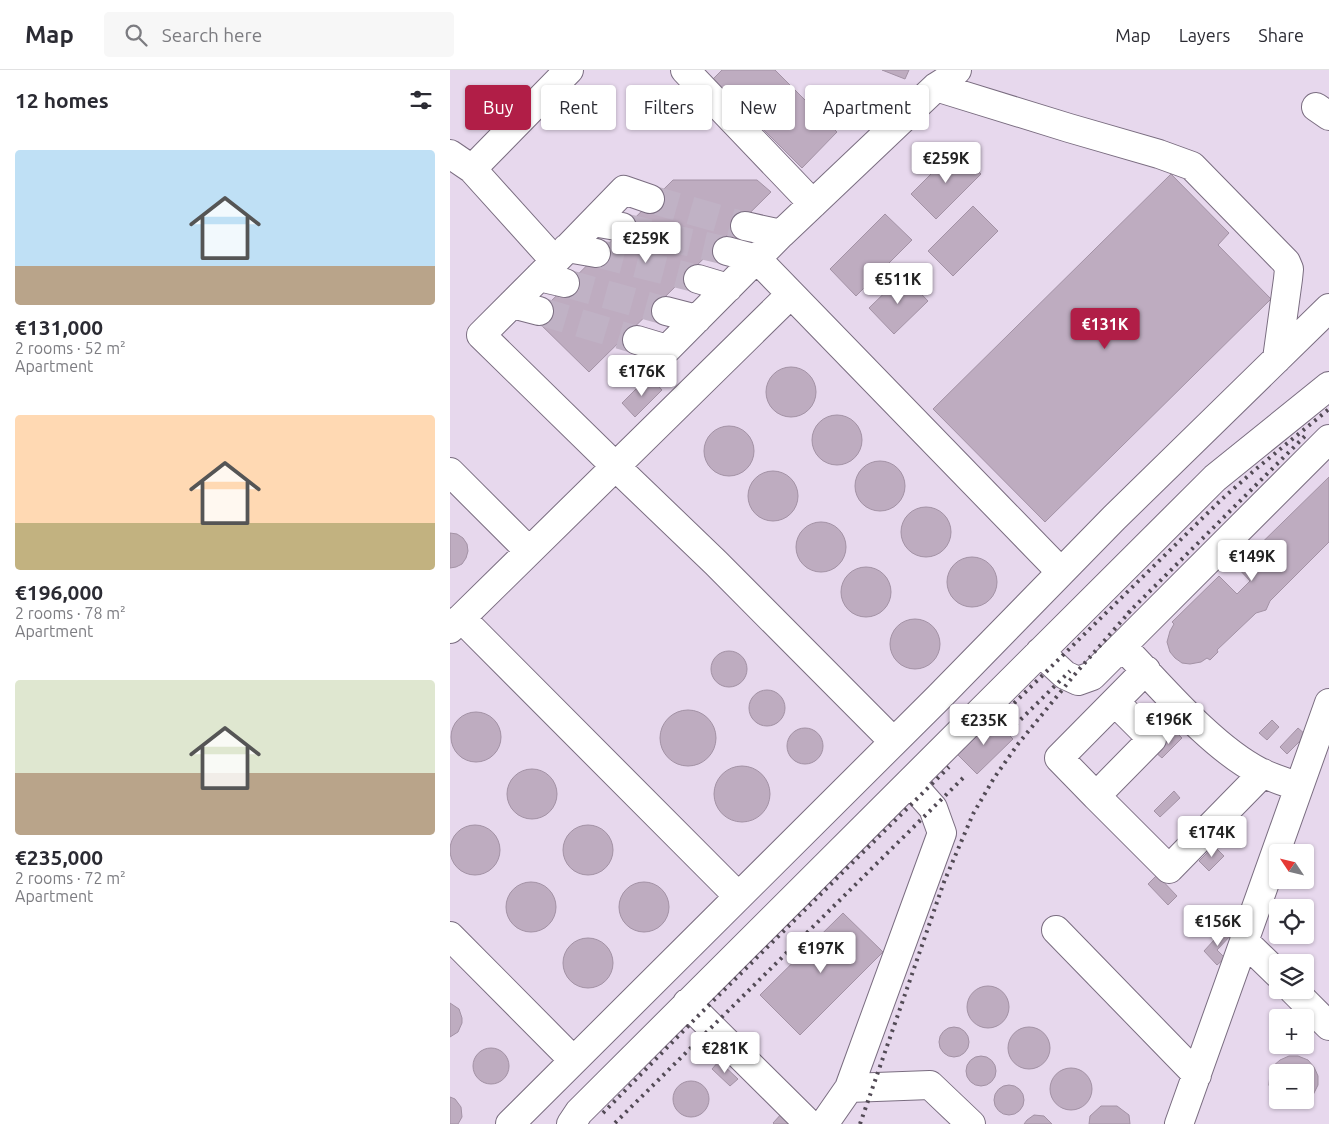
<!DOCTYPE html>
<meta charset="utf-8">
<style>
:root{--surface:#fff;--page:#f7f7f7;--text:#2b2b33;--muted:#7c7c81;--line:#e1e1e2;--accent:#b11e47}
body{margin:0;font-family:Ubuntu,sans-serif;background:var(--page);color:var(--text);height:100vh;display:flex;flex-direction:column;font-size:19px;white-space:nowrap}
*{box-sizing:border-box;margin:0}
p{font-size:16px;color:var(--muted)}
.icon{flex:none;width:28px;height:28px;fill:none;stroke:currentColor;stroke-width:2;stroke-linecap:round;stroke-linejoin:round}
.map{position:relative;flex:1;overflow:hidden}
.panel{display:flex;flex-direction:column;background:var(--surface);width:450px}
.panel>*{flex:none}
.hud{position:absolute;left:15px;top:15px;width:475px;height:45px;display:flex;gap:10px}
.needle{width:32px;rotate:305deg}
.buttons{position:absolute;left:819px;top:774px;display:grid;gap:10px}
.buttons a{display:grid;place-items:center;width:45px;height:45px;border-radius:5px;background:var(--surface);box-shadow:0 1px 4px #0004;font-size:25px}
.price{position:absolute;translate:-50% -42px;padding:0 11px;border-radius:5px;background:#fff;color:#222;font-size:16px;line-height:32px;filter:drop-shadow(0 1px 2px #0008)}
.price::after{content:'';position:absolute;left:50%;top:30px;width:15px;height:11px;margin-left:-8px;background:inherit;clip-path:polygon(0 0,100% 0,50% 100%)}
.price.on{background:var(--accent);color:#fff}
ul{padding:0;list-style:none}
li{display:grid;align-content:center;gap:10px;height:265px;padding:0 15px}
li span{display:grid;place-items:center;height:155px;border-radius:5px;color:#555}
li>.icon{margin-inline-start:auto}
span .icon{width:90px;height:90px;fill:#fffc;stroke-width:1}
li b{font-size:21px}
h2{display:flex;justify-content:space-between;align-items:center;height:60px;padding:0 15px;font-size:21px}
.chip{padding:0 18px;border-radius:5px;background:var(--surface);box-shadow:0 1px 4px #0004;font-size:18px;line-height:45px}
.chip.on{background:var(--accent);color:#fff}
header{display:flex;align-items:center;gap:30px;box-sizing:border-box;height:70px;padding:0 25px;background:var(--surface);border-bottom:1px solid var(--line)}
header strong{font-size:24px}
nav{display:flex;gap:28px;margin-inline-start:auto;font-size:18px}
.search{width:350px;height:45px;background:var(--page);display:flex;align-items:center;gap:12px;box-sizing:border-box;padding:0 18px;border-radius:5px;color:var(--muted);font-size:19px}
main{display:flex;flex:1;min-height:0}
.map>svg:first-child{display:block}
.building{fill:#beacc0;stroke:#a392a5}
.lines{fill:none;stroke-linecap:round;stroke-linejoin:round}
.minor-tunnel{stroke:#c0b2c5;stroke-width:28;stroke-dasharray:28 14;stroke-linecap:butt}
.minor-casing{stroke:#7a6d80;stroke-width:30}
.minor{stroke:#fff;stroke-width:28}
.rail{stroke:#524a55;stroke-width:4;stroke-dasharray:2.5 5;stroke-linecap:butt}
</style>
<header>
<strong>Map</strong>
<div class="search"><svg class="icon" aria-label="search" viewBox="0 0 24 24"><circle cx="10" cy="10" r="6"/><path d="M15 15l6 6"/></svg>Search here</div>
<nav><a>Map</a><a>Layers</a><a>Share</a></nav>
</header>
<main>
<section class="panel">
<h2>12 homes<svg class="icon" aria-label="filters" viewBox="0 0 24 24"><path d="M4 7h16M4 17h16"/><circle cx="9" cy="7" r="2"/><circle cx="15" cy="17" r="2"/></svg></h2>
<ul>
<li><span style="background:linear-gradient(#bfe0f5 75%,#b9a48a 0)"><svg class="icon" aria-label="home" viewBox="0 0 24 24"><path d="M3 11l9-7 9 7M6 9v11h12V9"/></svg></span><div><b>€131,000</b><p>2 rooms · 52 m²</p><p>Apartment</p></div></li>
<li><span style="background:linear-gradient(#ffd9b3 70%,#c2b280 0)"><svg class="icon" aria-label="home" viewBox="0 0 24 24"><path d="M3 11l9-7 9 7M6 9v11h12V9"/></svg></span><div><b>€196,000</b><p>2 rooms · 78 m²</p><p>Apartment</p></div></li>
<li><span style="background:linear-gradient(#dfe7d0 60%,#b9a48a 0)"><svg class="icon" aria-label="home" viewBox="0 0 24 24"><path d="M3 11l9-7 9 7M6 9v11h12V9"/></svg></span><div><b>€235,000</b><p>2 rooms · 72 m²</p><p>Apartment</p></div></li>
</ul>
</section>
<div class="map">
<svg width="879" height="1054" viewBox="0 0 879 1054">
<rect width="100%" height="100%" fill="#e7d8ed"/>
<path class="building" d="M272 0H325L387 62 352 98 263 9Z
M432 0H459L455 9Z
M506 79 531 104 486 149 461 124Z
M721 104 779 163 768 175 821 229 595 452 483 339Z
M223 110H307L321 122 139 302 84 248Z
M523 136 548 161 503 206 478 181Z
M435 144 462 170 406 226 380 199Z
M453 205 478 231 444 264 419 238Z
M316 322a25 25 0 1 1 50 0a25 25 0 1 1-50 0Z
M199 306 212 320 185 347 172 333Z
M362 370a25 25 0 1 1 50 0a25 25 0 1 1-50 0Z
M254 381a25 25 0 1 1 50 0a25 25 0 1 1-50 0Z
M405 416a25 25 0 1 1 50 0a25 25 0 1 1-50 0Z
M298 426a25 25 0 1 1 50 0a25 25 0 1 1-50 0Z
M879 407V472L820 531 816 540 806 543 767 580 768 582 760 590 757 588 751 592 740 594 732 593 725 588 720 582 717 572 720 561 724 554 722 552 769 506 787 524 800 511 787 497Z
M451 462a25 25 0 1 1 50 0a25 25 0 1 1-50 0Z
M346 477a25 25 0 1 1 50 0a25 25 0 1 1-50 0Z
M0 463 7 464 13 468 17 474 18 481 16 488 12 494 6 497 0 498Z
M497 512a25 25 0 1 1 50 0a25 25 0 1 1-50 0Z
M391 522a25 25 0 1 1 50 0a25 25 0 1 1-50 0Z
M440 574a25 25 0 1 1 50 0a25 25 0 1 1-50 0Z
M261 599a18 18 0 1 1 36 0a18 18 0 1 1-36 0Z
M299 638a18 18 0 1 1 36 0a18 18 0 1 1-36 0Z
M210 668a28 28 0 1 1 56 0a28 28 0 1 1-56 0Z
M1 667a25 25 0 1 1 50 0a25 25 0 1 1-50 0Z
M541 647 563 669 527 704 505 682Z
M822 650 829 657 817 670 809 663Z
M848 658 856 665 837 684 830 677Z
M337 676a18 18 0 1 1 36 0a18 18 0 1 1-36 0Z
M725 661 732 668 712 688 705 682Z
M264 724a28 28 0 1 1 56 0a28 28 0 1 1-56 0Z
M57 724a25 25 0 1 1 50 0a25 25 0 1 1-50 0Z
M724 721 730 728 710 747 704 741Z
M113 780a25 25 0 1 1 50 0a25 25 0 1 1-50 0Z
M0 780a25 25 0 1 1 50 0a25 25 0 1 1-50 0Z
M764 776 774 786 759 801 749 791Z
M707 805 727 826 718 835 698 814Z
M169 837a25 25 0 1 1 50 0a25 25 0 1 1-50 0Z
M56 837a25 25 0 1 1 50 0a25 25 0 1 1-50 0Z
M393 843 433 882 350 965 310 925Z
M775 858 782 864 767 880 775 888 767 895 754 881Z
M113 893a25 25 0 1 1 50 0a25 25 0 1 1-50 0Z
M517 937a21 21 0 1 1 42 0a21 21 0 1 1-42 0Z
M0 933 9 939 12 948V953L8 962 0 967Z
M558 978a21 21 0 1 1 42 0a21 21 0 1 1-42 0Z
M489 972a15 15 0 1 1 30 0a15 15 0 1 1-30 0Z
M23 996a18 18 0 1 1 36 0a18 18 0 1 1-36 0Z
M839 986H848L858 990 864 997 868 1006V1015L863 1025 856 1031 847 1035 838 1034 829 1030H855V1002H828V1029L823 1024 819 1015 820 1003 822 997 830 990Z
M516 1001a15 15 0 1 1 30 0a15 15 0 1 1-30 0Z
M269 991 288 1009 280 1016 262 999Z
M600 1019a21 21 0 1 1 42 0a21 21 0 1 1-42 0Z
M223 1029a18 18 0 1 1 36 0a18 18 0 1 1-36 0Z
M544 1030a15 15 0 1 1 30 0a15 15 0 1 1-30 0Z
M0 1027 5 1029 11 1037 12 1047 8 1054H0Z
M651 1036H667L679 1045 680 1054H639L640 1046Z
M333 1042 345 1054H324L323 1053Z
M584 1045 594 1046 602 1054H574L577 1050Z"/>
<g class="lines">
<path class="minor-tunnel" d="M200 129 295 156
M172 157 277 181
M146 183 248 209
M115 213 216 241
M89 241 187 270"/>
<g class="minor-casing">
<path id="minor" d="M235 0 363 134
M486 17 619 58 709 84 742 96 836 192 839 199 838 209 827 289
M866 37 879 46
M0 84 22 99 105 191 174 120 200 129
M22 99 119 0
M143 152 172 157
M295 156 331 164
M117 178 146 183
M277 181 307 189 611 502
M105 191 31 265 165 396 266 493 443 671
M89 207 115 213
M248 209 278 218
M62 234 89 241
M216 241 247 249
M187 270 217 279 331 164 486 17 497 10 507 0
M0 402 79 481
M11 548 288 826
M0 559 341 224
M590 582 615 605 628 611 642 606 672 576
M665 632 702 669 646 726 609 688 696 600
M849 717C836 712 822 708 810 702 760 676 711 616 672 576L879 369
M646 726 719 799 813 703
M606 860 747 1005
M0 866 123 990
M794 871 828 904
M843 920 879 956
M237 933 359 1054
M399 1018 492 763 483 738 460 712
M60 1054 489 627 664 448 879 238
M121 1054 129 1042 765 408 879 316
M374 1054 399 1018 480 1015 521 1054
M729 1054 879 633"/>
</g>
<use href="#minor" class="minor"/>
<path class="rail" d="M678 543 855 366
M548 649 772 429 806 399 879 339
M560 660 620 601
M153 1043 249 945 499 697
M165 1053 513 708
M410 1054 494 812 523 744 544 708 568 674 626 603 683 538"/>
</g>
</svg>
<div class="buttons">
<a><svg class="needle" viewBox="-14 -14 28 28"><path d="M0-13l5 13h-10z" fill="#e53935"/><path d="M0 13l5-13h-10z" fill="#7c7c81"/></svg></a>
<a><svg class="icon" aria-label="locate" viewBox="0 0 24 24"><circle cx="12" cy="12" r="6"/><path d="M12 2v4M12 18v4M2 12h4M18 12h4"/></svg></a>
<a><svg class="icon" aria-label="layers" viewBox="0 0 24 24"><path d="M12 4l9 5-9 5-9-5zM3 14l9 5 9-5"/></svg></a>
<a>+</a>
<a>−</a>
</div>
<b class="price" style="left:496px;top:114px">€259K</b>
<b class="price" style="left:196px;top:194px">€259K</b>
<b class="price" style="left:448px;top:235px">€511K</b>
<b class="price on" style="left:655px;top:280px">€131K</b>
<b class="price" style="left:192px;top:327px">€176K</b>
<b class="price" style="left:802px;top:512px">€149K</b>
<b class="price" style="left:719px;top:675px">€196K</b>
<b class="price" style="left:534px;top:676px">€235K</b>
<b class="price" style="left:762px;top:788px">€174K</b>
<b class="price" style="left:768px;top:877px">€156K</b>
<b class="price" style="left:371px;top:904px">€197K</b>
<b class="price" style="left:275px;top:1004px">€281K</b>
<div class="hud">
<a class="chip on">Buy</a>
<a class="chip">Rent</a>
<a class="chip">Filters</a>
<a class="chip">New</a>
<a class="chip">Apartment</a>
</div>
</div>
</main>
